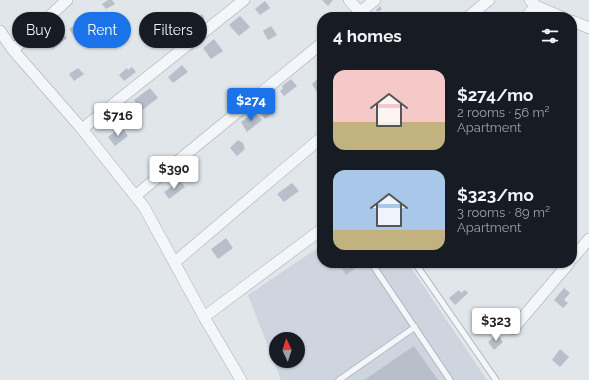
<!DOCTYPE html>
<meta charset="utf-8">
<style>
:root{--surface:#171b24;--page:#242831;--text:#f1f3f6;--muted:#9ea1a6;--accent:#1a73e8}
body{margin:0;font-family:Raleway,sans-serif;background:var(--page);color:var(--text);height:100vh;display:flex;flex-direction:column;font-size:15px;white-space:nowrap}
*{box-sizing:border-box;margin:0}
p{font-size:13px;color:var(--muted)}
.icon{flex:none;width:22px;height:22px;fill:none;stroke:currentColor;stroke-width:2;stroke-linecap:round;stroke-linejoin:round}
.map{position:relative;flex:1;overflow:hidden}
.sheet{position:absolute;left:317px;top:12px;width:260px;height:256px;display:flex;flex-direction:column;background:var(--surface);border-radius:16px;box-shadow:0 1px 3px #0004}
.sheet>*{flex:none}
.banner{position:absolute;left:12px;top:12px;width:245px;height:36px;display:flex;gap:8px}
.needle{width:26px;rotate:356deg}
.controls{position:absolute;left:269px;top:332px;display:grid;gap:8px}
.controls a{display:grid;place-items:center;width:36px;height:36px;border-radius:50%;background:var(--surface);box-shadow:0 1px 3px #0004;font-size:20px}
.price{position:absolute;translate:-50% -34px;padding:0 9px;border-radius:4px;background:#fff;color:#222;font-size:13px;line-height:26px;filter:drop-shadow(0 1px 2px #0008)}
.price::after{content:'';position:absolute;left:50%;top:24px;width:12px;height:9px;margin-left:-6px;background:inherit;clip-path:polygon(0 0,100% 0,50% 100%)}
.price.active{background:var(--accent);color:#fff}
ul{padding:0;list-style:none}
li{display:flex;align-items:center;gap:12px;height:100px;padding:0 16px}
li span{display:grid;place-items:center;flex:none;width:112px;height:80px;border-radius:12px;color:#555}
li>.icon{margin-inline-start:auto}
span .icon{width:48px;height:48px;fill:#fffc;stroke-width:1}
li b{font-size:17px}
h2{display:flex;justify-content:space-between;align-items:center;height:48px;padding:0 16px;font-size:17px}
.chip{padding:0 14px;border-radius:18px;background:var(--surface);box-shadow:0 1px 3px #0004;font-size:14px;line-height:36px}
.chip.active{background:var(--accent);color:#fff}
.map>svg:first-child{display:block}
.built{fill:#cfd5de;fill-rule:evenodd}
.building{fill:#b8bfca}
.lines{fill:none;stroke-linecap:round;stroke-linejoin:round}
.service-casing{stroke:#a5adb6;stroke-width:7}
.minor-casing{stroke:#a5adb6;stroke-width:12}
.service{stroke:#f4f6f9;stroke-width:5.5}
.minor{stroke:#f4f6f9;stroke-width:11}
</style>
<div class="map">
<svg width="589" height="380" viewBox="0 0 589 380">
<rect width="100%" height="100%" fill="#e1e6eb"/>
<path class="built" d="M322 245V263H408L487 380H281L248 295ZM276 339H298V361H276Z"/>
<path class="building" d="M108 0H112L115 4 106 9 102 4Z
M322 0H333L328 6Z
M265 1 270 8 260 15 255 9Z
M380 6 382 9 378 12 376 10Z
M202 14 205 19 197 24 194 19Z
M240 16 250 27 239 36 229 25Z
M79 23 84 30 75 37 69 29Z
M271 26 277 35 268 40 263 31Z
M61 30 67 38 53 49 45 39 55 31 57 33Z
M214 39 223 51 211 59 203 48Z
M182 65 188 72 173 83 168 77Z
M132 67 136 72 124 81 119 75 127 68 128 70Z
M78 68 84 74 74 81 69 74Z
M321 76 322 91 318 94 312 84Z
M291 79 297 86 284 96 280 91 283 89 282 86Z
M150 88 158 98 137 114 132 107 137 104 134 100Z
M265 105 273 113 265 119 259 111Z
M254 112 262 120 247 132 241 122Z
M117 130 120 133 124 130 128 136 115 146 108 137Z
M238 140 243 143 245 149 237 156 230 148Z
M180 180 185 187 169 199 164 192Z
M292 183 299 191 284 202 277 194Z
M226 238 233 248 218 259 211 249Z
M338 263H363L346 275Z
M451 263H461L456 268Z
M564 288 570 293 564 300 568 303 563 308 554 300Z
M459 290 461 293 465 290 468 293 455 305 449 298Z
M497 334 503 342 494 350 488 342Z
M414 346 438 380H364Z
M560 349 569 357 560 367 552 360Z"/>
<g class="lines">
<g class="service-casing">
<path id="service" d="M415 263 496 380
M374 267 450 380
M339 380 415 327"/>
</g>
<g class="minor-casing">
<path id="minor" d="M349 0 360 12
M530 0 536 6 562 17
M354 17 375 0
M468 17 489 0
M526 17 536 6
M572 21 589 28
M0 31 13 50 82 129 144 207 204 317 241 380
M13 50 67 0
M82 129 244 0
M135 196 322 43
M572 259 589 239
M175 262 322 137
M204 317 322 229
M513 329 569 263"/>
</g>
<use href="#service" class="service"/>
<use href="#minor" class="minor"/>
</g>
</svg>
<div class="controls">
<a><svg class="needle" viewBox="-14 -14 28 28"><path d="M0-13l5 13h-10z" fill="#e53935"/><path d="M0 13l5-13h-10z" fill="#9ea1a6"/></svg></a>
</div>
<b class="price active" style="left:251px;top:122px">$274</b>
<b class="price" style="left:118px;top:137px">$716</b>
<b class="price" style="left:174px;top:190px">$390</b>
<b class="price" style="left:496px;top:342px">$323</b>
<div class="banner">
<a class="chip">Buy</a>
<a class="chip active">Rent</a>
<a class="chip">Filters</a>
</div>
<section class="sheet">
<h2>4 homes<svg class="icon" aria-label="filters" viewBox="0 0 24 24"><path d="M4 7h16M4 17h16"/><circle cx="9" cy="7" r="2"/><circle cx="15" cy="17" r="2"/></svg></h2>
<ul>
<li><span style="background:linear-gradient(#f6c9c9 65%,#c2b280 0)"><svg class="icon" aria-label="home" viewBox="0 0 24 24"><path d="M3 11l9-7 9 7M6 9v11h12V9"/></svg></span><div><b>$274/mo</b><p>2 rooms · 56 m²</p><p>Apartment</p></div></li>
<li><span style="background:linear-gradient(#a9c7e8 75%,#c2b280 0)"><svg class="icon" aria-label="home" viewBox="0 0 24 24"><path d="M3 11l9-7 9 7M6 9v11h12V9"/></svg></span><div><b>$323/mo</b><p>3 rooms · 89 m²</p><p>Apartment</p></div></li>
</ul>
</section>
</div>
